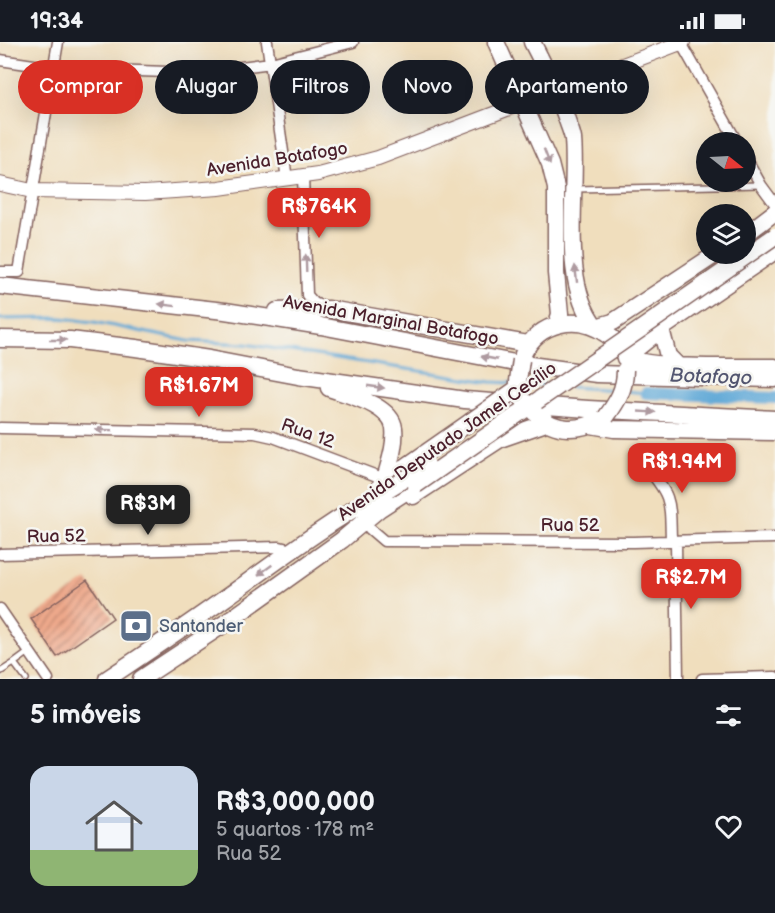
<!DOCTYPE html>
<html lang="pt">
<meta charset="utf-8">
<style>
:root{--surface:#171b24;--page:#242831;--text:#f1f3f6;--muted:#9ea1a6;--line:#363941;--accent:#d93025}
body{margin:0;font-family:"Balsamiq Sans",sans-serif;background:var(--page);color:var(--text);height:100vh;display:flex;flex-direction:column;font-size:22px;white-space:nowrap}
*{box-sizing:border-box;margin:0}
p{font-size:20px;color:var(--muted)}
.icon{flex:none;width:33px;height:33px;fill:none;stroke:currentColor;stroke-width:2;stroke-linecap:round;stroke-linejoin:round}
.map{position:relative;height:637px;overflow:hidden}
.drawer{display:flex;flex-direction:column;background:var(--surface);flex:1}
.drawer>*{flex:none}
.banner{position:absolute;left:18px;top:18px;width:740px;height:54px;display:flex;gap:12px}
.needle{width:39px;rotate:108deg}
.fabs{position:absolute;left:696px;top:90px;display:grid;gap:12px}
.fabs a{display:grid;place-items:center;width:60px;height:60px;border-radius:50%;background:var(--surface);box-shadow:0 6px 24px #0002;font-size:30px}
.price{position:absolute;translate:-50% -51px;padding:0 14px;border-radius:12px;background:var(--accent);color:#fff;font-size:20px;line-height:39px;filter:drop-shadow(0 2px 3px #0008)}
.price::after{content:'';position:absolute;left:50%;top:36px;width:18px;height:14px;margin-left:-9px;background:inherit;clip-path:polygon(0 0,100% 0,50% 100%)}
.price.active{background:#222;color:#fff}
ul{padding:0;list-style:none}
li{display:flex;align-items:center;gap:18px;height:150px;padding:0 30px}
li+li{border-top:2px solid var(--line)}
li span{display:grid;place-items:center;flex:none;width:168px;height:120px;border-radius:18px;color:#555}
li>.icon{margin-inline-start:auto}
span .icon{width:72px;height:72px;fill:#fffc;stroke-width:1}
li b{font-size:26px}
h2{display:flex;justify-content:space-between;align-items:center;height:72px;padding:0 30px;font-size:26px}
.pill{padding:0 21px;border-radius:27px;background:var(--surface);box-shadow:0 6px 24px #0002;font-size:21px;line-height:54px}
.pill.active{background:var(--accent);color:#fff}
.status{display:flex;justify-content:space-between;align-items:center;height:42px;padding:0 30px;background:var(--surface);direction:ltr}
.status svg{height:16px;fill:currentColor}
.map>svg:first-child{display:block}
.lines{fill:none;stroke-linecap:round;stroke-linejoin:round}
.stream{stroke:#60a9d7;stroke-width:3}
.canal{stroke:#60a9d7;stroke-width:12}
.building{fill:url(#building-hatch)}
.service-casing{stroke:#84625e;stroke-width:8}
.minor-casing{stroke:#84625e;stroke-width:13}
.tertiary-casing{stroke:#84625e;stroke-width:16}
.primary-casing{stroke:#84625e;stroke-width:19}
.service{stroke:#fff;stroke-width:5}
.minor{stroke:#fff;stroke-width:10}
.tertiary{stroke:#fff;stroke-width:14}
.primary{stroke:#fff;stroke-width:16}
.primary-bridge-casing{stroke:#84625e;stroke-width:19;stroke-linecap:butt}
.primary-bridge{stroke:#fff;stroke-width:16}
.oneway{fill:#ae9aa0}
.labels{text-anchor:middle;stroke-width:5;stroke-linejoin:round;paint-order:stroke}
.street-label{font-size:18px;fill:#4a1f2b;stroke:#f6f6f2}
.service-label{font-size:18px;fill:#4e5e75;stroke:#f6f6f2;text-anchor:start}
.water-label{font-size:20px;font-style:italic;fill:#535670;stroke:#f6f6f2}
</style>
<div class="status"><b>19:34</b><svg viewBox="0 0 49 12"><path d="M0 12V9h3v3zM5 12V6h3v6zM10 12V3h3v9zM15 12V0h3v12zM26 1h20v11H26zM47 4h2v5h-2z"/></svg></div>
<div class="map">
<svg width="775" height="637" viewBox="0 0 775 637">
<defs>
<pattern id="building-hatch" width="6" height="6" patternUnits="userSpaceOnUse" patternTransform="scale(1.5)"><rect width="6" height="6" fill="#eea98b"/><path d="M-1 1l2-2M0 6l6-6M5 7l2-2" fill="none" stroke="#c38972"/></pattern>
</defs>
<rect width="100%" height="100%" fill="#f6f6f2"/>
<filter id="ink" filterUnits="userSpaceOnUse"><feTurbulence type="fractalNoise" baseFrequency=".0167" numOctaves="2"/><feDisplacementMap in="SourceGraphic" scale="12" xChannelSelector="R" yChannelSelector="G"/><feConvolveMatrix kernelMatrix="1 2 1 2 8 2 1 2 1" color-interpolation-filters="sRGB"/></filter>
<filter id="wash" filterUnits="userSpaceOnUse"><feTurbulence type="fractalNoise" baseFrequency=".008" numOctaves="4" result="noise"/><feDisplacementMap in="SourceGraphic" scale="24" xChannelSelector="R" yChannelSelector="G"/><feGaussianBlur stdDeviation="1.35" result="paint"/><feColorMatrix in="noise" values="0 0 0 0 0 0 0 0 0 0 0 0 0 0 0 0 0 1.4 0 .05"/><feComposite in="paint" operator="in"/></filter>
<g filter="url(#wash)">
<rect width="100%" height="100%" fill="#f0debd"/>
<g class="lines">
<path class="stream" d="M0 277 61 276 94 280 188 299 245 302 491 340 512 341
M525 342 548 343
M570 345 617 348
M626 349 646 351"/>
<path class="canal" d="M646 351 775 356"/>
</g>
<g id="blocks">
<path class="building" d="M87 538 113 576 57 615 31 577Z"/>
</g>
</g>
<g filter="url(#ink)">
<use href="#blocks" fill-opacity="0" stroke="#84625e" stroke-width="1.5"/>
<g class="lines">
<g class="service-casing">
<path id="service" d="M576 147 761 143
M14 621 29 610
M0 630 14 621 26 637"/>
</g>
<g class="minor-casing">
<path id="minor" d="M267 0 287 137
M681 1 737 100
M0 18 54 26 195 31 271 21 353 0
M746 116 761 143 775 162
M303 134 307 253 314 261 326 266
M0 230H19L58 0
M0 386 255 391 273 395 385 437
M645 423C672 455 670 458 671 499
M370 487 384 499 633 500 775 496
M676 500 678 637
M0 512 280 505 292 508
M0 567 48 637
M702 637 775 635"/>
</g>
<g class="tertiary-casing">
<path id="tertiary" d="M0 142 32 149 145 151 219 146 318 132 378 116 683 0"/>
</g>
<g class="primary-casing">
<path id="primary" d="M496 0 550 122 556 146V231L560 272 557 282
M532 0C545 25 557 49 566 75 568 82 572 90 573 97 578 153 559 240 596 285L613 280 716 212
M746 192 775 170
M0 244 225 269 321 284 515 321 597 332 775 337
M277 269 329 267 528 302
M661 287 668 314 677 323
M0 297 70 298 136 306 209 317 298 334 465 358 588 367 775 377
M523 312C539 279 578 272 606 292 610 295 615 297 617 301 620 304 622 309 624 313
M625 316 661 287 775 209
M625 316C669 329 729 324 775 325
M329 346C348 353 391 363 394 386 396 403 389 422 385 437
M538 373C555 390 580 389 600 378
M591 383 614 387 775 390
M381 442 470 380
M413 454 500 397 546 381
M107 637C146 611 186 584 224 557 277 519 330 479 388 447
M141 637 227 580 342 498 379 467 416 443"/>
</g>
<use href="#service" class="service"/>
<use href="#minor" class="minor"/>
<use href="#tertiary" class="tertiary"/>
<use href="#primary" class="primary"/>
<g class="primary-bridge-casing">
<path id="primary-bridge" d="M521 318C517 348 513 349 535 371
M606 375C617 360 625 348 625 328
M470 380 518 346
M416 443 775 194
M388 447 427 423"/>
</g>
<use href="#primary-bridge" class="primary-bridge"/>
</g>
<defs><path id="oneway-solid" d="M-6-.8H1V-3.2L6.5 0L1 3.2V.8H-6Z" transform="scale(1.5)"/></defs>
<g class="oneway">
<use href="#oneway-solid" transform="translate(547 115) rotate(69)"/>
<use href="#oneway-solid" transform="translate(306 221) rotate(-92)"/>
<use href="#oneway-solid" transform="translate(576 232) rotate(-97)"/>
<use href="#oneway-solid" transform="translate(167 263) rotate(-173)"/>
<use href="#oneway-solid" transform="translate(58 298)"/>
<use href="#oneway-solid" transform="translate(489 316) rotate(-169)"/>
<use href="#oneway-solid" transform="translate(376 345) rotate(8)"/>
<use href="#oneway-solid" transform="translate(647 370) rotate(3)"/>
<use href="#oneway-solid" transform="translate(104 388) rotate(-179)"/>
<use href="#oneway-solid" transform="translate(265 528) rotate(144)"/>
</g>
</g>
<defs>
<g id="bank-square" transform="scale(1.725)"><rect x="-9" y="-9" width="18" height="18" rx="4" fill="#5c6f8a" stroke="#f6f6f2"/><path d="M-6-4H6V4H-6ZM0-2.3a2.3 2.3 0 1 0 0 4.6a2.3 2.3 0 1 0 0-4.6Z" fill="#fff"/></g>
</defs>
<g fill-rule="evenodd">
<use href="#bank-square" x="136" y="584"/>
</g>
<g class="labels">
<g class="street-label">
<text transform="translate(277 117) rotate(-9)" y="6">Avenida Botafogo</text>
<text transform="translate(391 278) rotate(10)" y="6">Avenida Marginal Botafogo</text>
<text transform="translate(308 391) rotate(20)" y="6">Rua 12</text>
<text transform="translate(447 399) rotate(-35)" y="6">Avenida Deputado Jamel Cecílio</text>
<text x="570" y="489">Rua 52</text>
<text transform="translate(56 494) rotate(-1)" y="6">Rua 52</text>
</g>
<g class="service-label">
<text x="159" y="590">Santander</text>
</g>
<g class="water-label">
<text transform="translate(711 334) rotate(2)" y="7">Botafogo</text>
</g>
</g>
</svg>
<div class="fabs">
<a><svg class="needle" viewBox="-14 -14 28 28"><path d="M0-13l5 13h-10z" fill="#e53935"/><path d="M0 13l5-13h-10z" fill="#9ea1a6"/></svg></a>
<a><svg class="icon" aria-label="layers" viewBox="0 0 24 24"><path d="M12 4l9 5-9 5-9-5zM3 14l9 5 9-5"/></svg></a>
</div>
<b class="price" style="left:319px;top:197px">R$764K</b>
<b class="price" style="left:199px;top:376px">R$1.67M</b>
<b class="price" style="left:682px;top:452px">R$1.94M</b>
<b class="price active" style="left:148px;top:494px">R$3M</b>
<b class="price" style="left:691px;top:568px">R$2.7M</b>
<div class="banner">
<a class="pill active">Comprar</a>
<a class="pill">Alugar</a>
<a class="pill">Filtros</a>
<a class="pill">Novo</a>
<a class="pill">Apartamento</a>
</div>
</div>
<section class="drawer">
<h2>5 imóveis<svg class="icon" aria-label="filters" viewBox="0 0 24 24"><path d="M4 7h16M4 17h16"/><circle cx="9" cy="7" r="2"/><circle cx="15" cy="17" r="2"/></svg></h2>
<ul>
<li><span style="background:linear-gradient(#c9d6e8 70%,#8fb573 0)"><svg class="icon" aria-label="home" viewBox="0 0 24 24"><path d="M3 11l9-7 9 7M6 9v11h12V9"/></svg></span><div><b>R$3,000,000</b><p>5 quartos · 178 m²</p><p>Rua 52</p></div><svg class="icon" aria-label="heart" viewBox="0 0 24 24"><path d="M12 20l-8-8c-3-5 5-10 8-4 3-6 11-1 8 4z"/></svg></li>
</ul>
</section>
